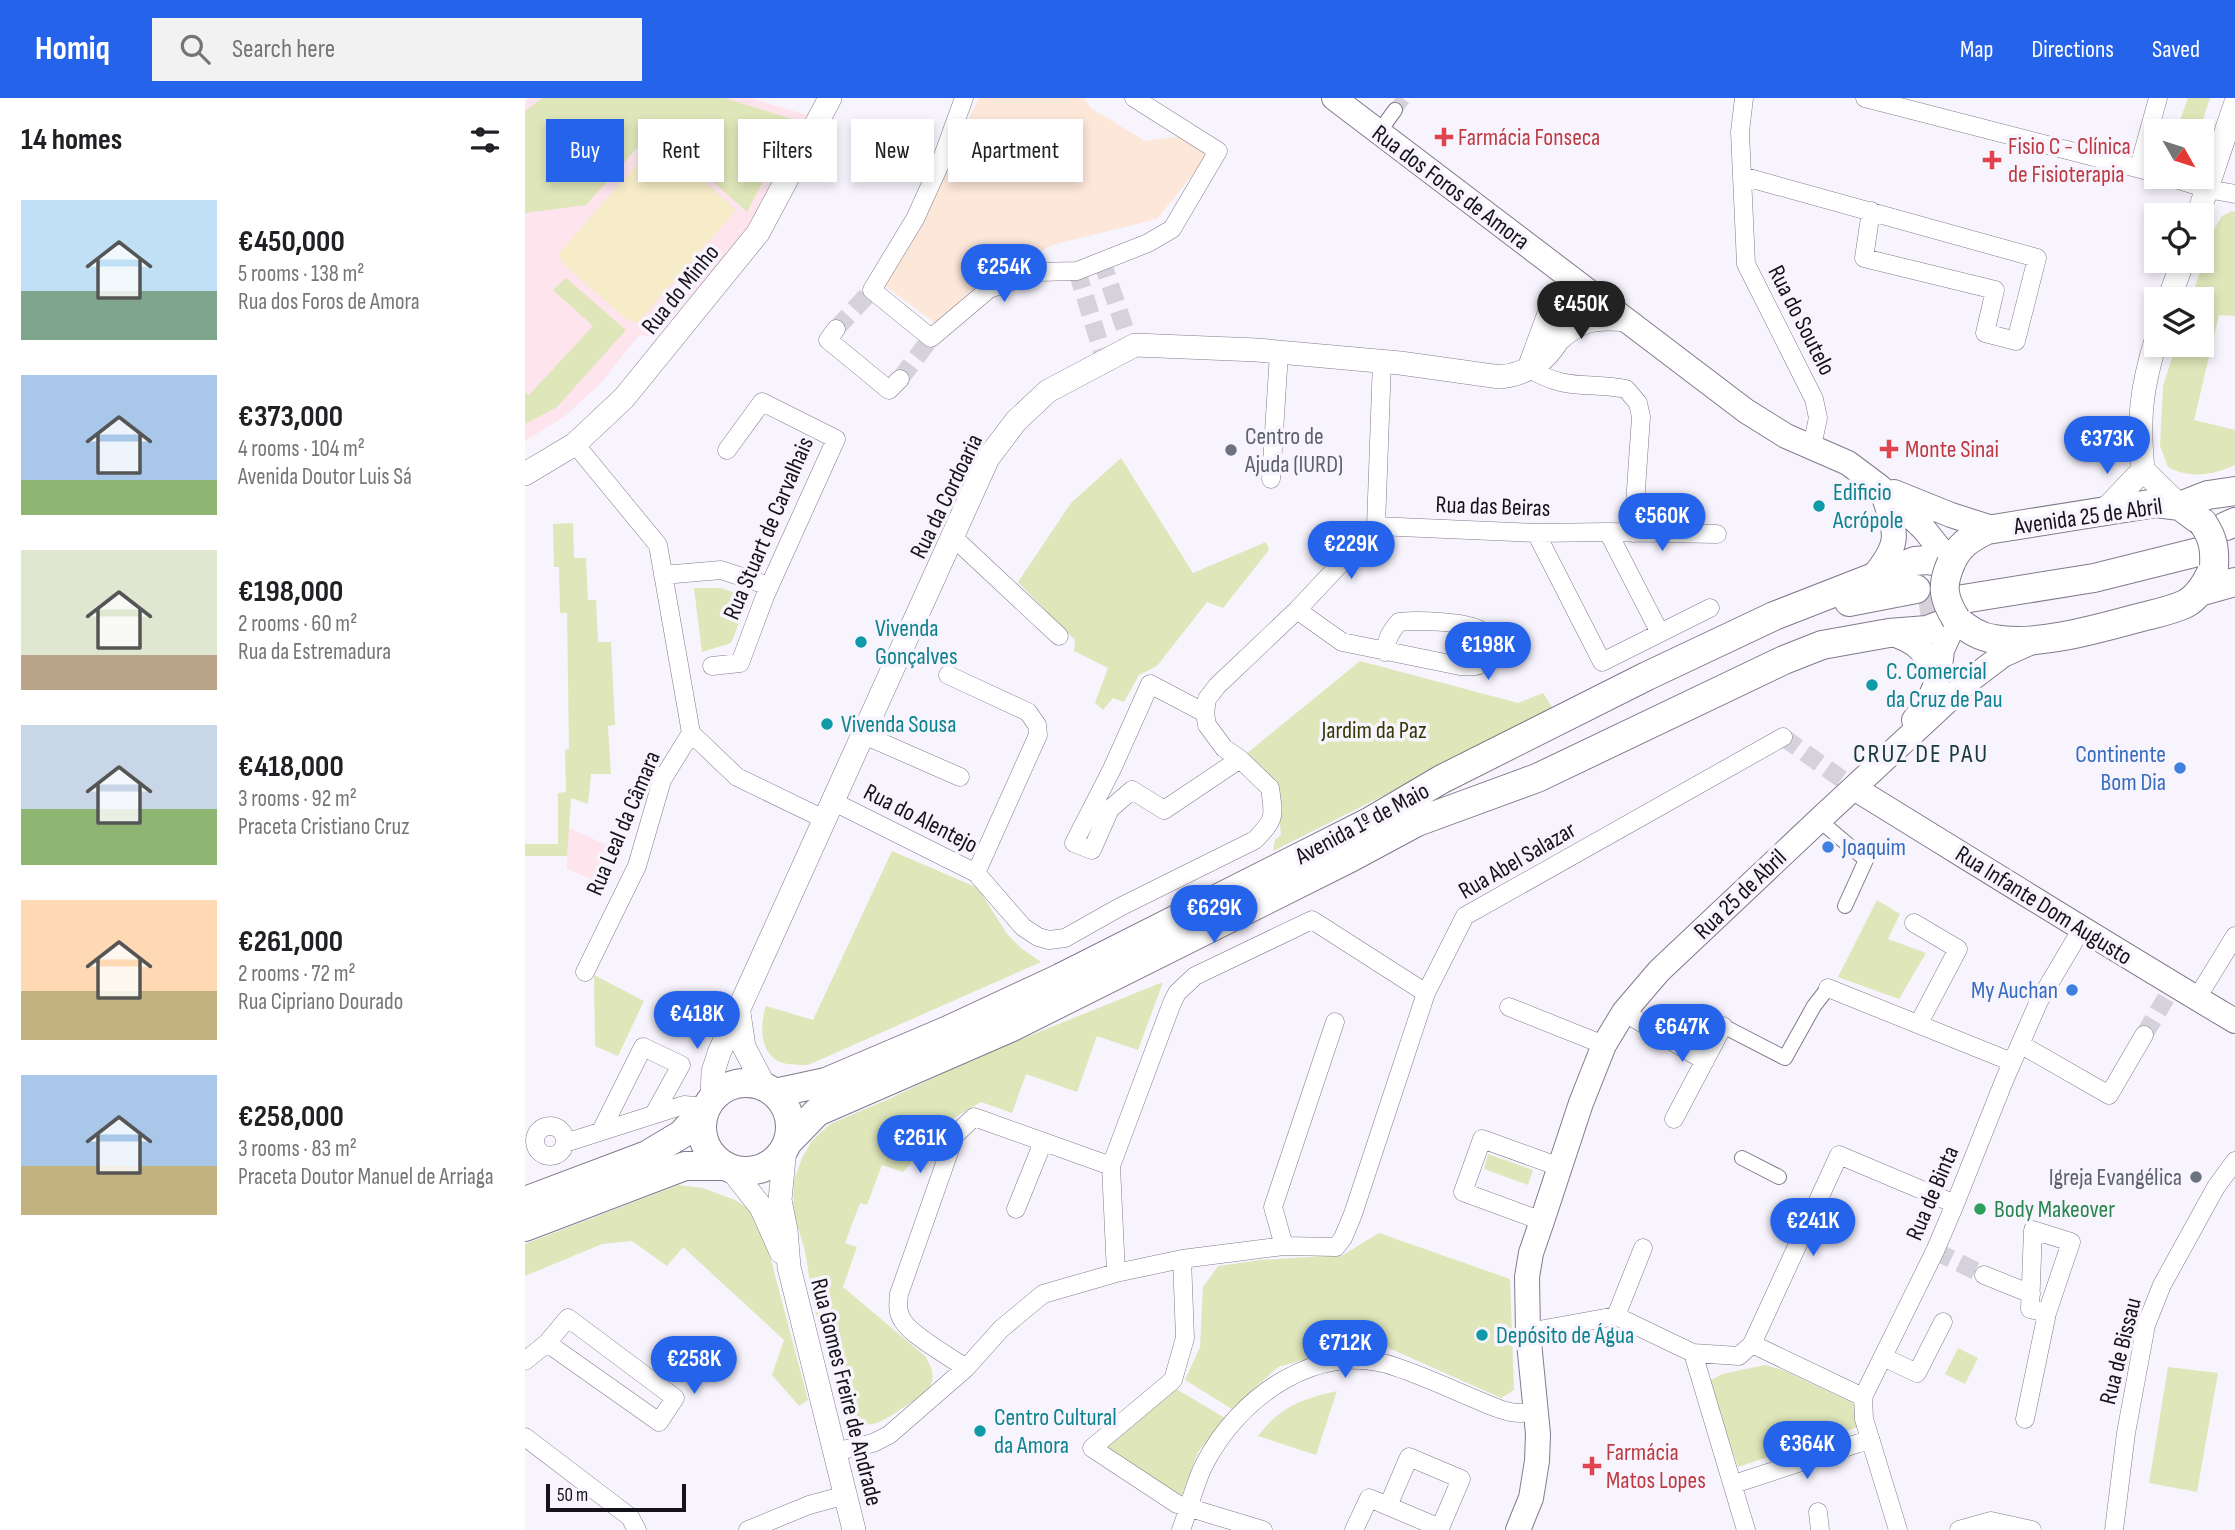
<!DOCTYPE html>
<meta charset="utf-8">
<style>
:root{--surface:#fff;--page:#f2f2f2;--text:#202124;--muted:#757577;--accent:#2563eb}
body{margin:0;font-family:"Sofia Sans Condensed",sans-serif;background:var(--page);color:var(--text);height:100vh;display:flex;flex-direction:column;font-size:26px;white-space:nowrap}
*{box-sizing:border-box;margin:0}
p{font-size:23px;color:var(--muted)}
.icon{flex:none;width:38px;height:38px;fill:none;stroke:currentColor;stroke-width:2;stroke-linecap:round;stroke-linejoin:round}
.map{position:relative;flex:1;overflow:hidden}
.side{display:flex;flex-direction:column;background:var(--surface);width:525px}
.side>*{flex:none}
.guide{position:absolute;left:21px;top:21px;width:665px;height:63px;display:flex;gap:14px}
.needle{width:46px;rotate:129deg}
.controls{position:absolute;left:1619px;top:21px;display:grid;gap:14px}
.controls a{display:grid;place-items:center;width:70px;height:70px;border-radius:0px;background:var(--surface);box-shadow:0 4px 10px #0003;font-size:35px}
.scale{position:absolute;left:21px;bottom:18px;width:140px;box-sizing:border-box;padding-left:7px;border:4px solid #17131a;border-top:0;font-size:19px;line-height:24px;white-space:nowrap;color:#17131a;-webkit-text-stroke:5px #f8f4fd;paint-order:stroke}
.price{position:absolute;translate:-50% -60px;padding:0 16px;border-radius:24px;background:var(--accent);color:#fff;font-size:23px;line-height:46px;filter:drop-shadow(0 2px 4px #0008)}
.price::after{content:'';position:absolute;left:50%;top:42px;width:21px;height:16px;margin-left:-10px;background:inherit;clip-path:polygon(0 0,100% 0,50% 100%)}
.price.active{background:#222;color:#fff}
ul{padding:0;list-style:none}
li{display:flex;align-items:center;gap:21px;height:175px;padding:0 21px}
li span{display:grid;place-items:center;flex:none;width:196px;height:140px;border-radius:0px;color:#555}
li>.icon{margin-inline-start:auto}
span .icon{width:84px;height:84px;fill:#fffc;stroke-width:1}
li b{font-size:30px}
h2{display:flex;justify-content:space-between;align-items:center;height:84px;padding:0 21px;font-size:30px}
.chip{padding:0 24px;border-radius:0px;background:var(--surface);box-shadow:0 4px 10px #0003;font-size:24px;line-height:63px}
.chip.active{background:var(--accent);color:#fff}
header{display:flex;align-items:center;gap:42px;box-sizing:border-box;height:98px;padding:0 35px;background:var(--accent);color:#fff}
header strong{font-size:33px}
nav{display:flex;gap:38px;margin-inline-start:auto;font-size:24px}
.search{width:490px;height:63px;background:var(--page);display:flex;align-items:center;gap:18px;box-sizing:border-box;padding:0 24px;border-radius:0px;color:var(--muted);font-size:26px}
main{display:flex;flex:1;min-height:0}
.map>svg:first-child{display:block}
.commercial{fill:#fce7d9}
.education{fill:#fde4ed}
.green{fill:#dfe6b9}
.sand{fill:#f6ecc7}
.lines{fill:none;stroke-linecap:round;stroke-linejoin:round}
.pedestrian-tunnel{stroke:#d6d2db;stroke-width:14;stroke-dasharray:14 7;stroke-linecap:butt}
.minor-tunnel{stroke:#d6d2db;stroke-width:18;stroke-dasharray:18 9;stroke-linecap:butt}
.primary-tunnel{stroke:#d6d2db;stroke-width:28;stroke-dasharray:28 14;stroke-linecap:butt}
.pedestrian-casing{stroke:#83798e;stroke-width:16}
.minor-casing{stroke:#83798e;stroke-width:19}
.tertiary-casing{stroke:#83798e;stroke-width:24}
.secondary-casing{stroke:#83798e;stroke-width:26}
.primary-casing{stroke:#83798e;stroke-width:30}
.pedestrian{stroke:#fff;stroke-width:14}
.minor{stroke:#fff;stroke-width:18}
.tertiary{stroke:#fff;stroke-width:23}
.secondary{stroke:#fff;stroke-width:24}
.primary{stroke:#fff;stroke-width:28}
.primary-bridge-casing{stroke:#83798e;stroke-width:30;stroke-linecap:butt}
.primary-bridge{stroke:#fff;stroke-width:28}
.health-dot{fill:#e0444e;stroke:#f8f4fd;stroke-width:2.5}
.worship-dot{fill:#6b7280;stroke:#f8f4fd;stroke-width:2.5}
.culture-dot{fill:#0f9aa8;stroke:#f8f4fd;stroke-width:2.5}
.shop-dot{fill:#3f7fe0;stroke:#f8f4fd;stroke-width:2.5}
.leisure-dot{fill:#2e9e5b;stroke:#f8f4fd;stroke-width:2.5}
.labels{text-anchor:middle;stroke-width:7;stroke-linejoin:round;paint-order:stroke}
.health-label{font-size:24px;fill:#be3a42;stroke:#f8f4fd;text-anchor:start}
.street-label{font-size:24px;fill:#17131a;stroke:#f8f4fd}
.worship-label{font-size:24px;fill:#5b616d;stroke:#f8f4fd;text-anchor:start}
.culture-label{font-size:24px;fill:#0d838f;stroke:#f8f4fd;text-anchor:start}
.park-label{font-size:24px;fill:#343a05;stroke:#f8f4fd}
.shop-label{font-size:24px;fill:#366cbe;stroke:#f8f4fd;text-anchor:end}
.leisure-label{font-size:24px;fill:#27864d;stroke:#f8f4fd;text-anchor:start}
.neighbourhood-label{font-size:26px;letter-spacing:2px;fill:#183940;stroke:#f8f4fd}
</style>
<header>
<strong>Homiq</strong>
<div class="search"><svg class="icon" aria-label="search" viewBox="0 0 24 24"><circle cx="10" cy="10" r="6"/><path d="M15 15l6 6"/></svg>Search here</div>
<nav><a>Map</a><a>Directions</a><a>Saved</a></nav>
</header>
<main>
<section class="side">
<h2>14 homes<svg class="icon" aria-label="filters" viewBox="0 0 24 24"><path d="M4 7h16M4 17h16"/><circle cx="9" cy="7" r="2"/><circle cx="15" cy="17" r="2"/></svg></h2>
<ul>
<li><span style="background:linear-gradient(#bfe0f5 65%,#7fa58c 0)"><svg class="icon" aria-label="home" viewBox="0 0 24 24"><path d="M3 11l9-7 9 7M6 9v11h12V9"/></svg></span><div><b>€450,000</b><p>5 rooms · 138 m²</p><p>Rua dos Foros de Amora</p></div></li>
<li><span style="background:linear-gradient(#a9c7e8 75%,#8fb573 0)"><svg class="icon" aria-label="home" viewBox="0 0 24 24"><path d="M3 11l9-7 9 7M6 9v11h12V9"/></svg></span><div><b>€373,000</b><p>4 rooms · 104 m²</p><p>Avenida Doutor Luis Sá</p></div></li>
<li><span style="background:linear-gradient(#dfe7d0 75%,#b9a48a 0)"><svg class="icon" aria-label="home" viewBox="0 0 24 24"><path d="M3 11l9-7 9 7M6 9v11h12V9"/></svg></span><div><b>€198,000</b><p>2 rooms · 60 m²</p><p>Rua da Estremadura</p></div></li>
<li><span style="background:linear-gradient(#c9d6e8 60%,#8fb573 0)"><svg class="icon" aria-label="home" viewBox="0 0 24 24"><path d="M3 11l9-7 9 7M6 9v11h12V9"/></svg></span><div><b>€418,000</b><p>3 rooms · 92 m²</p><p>Praceta Cristiano Cruz</p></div></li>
<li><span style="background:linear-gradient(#ffd9b3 65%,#c2b280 0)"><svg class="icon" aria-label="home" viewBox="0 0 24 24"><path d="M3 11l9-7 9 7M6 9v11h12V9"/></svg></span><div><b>€261,000</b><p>2 rooms · 72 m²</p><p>Rua Cipriano Dourado</p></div></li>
<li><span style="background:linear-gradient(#a9c7e8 65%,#c2b280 0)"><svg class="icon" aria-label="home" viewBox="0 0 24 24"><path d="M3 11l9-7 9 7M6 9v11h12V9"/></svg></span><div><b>€258,000</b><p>3 rooms · 83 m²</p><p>Praceta Doutor Manuel de Arriaga</p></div></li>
</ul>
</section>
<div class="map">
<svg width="1710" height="1432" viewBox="0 0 1710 1432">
<rect width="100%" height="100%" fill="#f8f4fd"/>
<path class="commercial" d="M454 0H559L566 10 620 43 657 38 683 57 632 121 527 147 448 191 410 225 359 187Z"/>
<path class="education" d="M4 0H225L282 17 246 90 218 136 131 239 114 237 75 286 40 318 0 343V3Z
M44 730 97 754 80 787 42 771V739Z"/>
<path class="green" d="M17 0H200L270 22 222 114 129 31 61 107 0 115V13Z
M1663 0H1685L1674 33H1651Z
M1707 113 1710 114V218L1694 217 1669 322 1710 332V367C1688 377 1665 381 1643 369L1635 348 1638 288 1651 247H1676V201H1666L1688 133 1697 118Z
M41 180 101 232 32 309 0 326V295L4 297 68 228 28 192Z
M596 360 668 475 741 444 744 452 698 510 682 504 632 568 614 577 599 604 588 600 578 612 570 605 583 570 549 553 550 542 493 484 546 405Z
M48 425 49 460H61L63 502H71L73 544H86L90 627 83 628 86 676H66L63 706 46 700 42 758H0V746H33V695L41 694 40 652 44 651 42 515H35L34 469H29L28 426Z
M169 490H196L224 500 206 545 177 554Z
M835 563 993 605 1018 595 1029 612 748 753 750 742 756 737 753 703 715 661Z
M367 753 453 790 482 836 496 850 516 864 283 967C274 967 263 967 255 964 234 955 235 926 241 908L288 922Z
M1352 802 1375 816 1363 841 1401 855 1374 901 1313 879Z
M69 877 119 903 93 958 70 948Z
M638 884 613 952 572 938 552 994 501 976 487 1015 456 1004 422 1024 378 1074 357 1067 342 1107 335 1105 320 1145 332 1149 318 1189 400 1258C405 1266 409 1274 407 1283 404 1296 390 1302 379 1309 355 1325 335 1341 317 1304L289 1209 280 1153 268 1112 269 1082 277 1060 287 1043 305 1026 364 1001 459 956Z
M963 1056 1008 1072 1003 1087 959 1071Z
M153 1087 178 1090 210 1102 232 1116 245 1158 283 1302 274 1308 247 1277 259 1242 158 1149 142 1168 107 1143 77 1146 0 1178V1146Z
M854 1135 985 1181 989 1292 976 1300 857 1247 824 1249 753 1269 707 1311 660 1282 675 1249 678 1189 693 1168 735 1162 818 1157Z
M1433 1250 1453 1260 1440 1286 1420 1276Z
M1240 1267 1258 1272 1334 1308 1333 1329 1213 1369 1184 1283 1197 1276Z
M1643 1269 1693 1275 1672 1394 1624 1385Z
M648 1289 700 1320 673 1354 657 1397 640 1391 577 1350Z
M812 1293 791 1357 733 1338C756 1308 777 1301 812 1293Z"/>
<path class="sand" d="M134 42 211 112 113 224 103 223 37 164 34 155Z"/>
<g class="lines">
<path class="pedestrian-tunnel" d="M870 12 879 0"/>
<path class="minor-tunnel" d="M580 162 578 166 606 249
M552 173 580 263
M311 231 347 192
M375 281 406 240
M1258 639 1329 690
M1619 937 1641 900
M1410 1153 1459 1177"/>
<path class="primary-tunnel" d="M1673 454 1707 443
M1394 507 1438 501"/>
<g class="pedestrian-casing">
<path id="pedestrian" d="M854 34 870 12
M1294 722 1341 762 1320 808
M1198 928 1260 960 1289 908 1303 890
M1217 1060 1254 1079"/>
</g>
<g class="minor-casing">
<path id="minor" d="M439 0 415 66 390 121 347 192 406 240 464 191 513 174 552 173 623 145 647 131 693 53 609 0
M1219 0 1215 34 1221 166 1289 301 1293 320 1287 348
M1340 0 1631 75
M1614 69 1633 0
M1217 78 1512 160 1491 243 1460 235 1470 192 1339 160 1346 113
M1644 79 1682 91 1710 96
M311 231 303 242 364 292 375 281
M1004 270C1038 293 1064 284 1101 291L1113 305 1116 319 1108 435
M50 346 133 447 166 635 212 679 301 722
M746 381 754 255
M851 428 1011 435 1083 434 1192 436
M1083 434 1135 535
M1011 435 1077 564 1185 510
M428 439 534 538
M138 477 196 472 244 488
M772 512 817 544 935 568C942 568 950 570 956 566 967 559 965 539 955 532 940 523 891 522 874 524 865 534 862 541 860 554
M187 568 215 565 240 498 311 341 237 304 202 352
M423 577 503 614 512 627 513 637 451 775
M680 615 625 586 587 671 549 745 567 752 585 711 607 692 639 712 715 661
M339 637 435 679
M309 704 451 775 498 829 513 839 524 842 540 840 595 809 730 742C751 720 749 719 745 690L715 661 699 650 682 627 680 615 682 601 692 588 772 512 851 428 857 263
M1389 825 1433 851 1394 925
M60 874 112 768 137 682 166 635
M1303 890 1487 964
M1672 900 1710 838
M984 909 1079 947
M1099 914 1180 963
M1495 946 1584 997 1619 937
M1149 1021 1198 928
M10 1043a15 15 0 1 1 30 0a15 15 0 1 1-30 0Z
M76 1033 118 949 156 967 129 1016
M40 1045 159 1007 181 1009
M491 1111 518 1044
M1017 1123 938 1094 957 1041 1035 1069
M1508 1132 1546 1144 1522 1215 1505 1211Z
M759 1148 748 1109 810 924
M657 1161 660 1240 648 1282 567 1350 652 1406 738 1432
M591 1175 586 1068 647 905 652 895 670 878 787 822 901 895
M1459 1177 1506 1196
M1091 1218 1118 1150
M1003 1234 1091 1218 1168 1255 1214 1258 1227 1246 1338 1299
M1227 1246 1314 1057 1430 1106
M1168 1255 1221 1432
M1358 1259 1392 1275 1418 1224
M0 1263 22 1245 43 1220 150 1300 134 1324 22 1245
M441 1270C425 1259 387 1238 378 1223 372 1215 373 1205 374 1196L430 1037 449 1019 586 1068
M1500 1321 1522 1215
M0 1339 105 1419 112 1432
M309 1354 348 1345 364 1337 441 1270 476 1231 518 1196 591 1175 657 1161 759 1148 811 1149 818 1140 828 1116 901 895 940 818 1258 639
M1209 1386 1334 1345 1346 1343
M1293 1414 1295 1432
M223 1432 284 1407 321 1397
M656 1432C664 1411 669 1387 679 1367 713 1299 794 1241 871 1269 898 1278 924 1290 950 1301 964 1307 980 1315 996 1315 1001 1315 1006 1313 1011 1312
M829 1432 844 1400 915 1430 936 1381 884 1359 863 1408
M1373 1432 1339 1321 1338 1299 1410 1153 1430 1106 1479 983 1514 903 1556 832
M1434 1432 1466 1423 1507 1432
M1589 1432 1601 1335 1621 1227 1637 1187 1691 1089 1710 1063"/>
</g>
<g class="tertiary-casing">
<path id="tertiary" d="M1673 117 1710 7
M1644 201 1658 163
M1033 242C1055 221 1072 219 1101 222
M1004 270 1028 205 1049 183
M1618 372C1613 320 1616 292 1631 242
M1618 372 1655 408
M0 376 50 346 99 300 233 135 305 0
M1578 414 1618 372
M214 915 219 949 240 989
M187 1001 188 974 194 955 463 360 491 323 523 293 610 247 732 252 875 265 975 279C1025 274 1047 229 1049 183
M260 1050 255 1102 261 1132 264 1169 329 1432
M206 1071 236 1109 256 1154"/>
</g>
<g class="secondary-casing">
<path id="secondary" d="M809 0 1221 313 1261 338 1323 365 1355 389 1399 431 1426 465
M1369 394 1426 417 1470 431
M1347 480C1378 442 1371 436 1357 393
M1364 535C1393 543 1405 556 1411 586
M1389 622 1404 602 1411 586 1414 577 1417 552 1431 521
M1329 690C1456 768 1582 847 1710 923
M993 1432 1006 1400 1012 1363 1013 1336 1003 1234 1002 1179 1006 1155 1017 1123 1056 1005 1079 947 1099 914 1134 873 1294 722 1445 582 1478 557 1509 543"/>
</g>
<g class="primary-casing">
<path id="primary" d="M1655 408 1683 397 1710 393
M1701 428 1710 424
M1674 494 1710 484
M1438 501 1569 480 1673 454
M1324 504 1391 491
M177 1029a44 44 0 1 1 88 0a44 44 0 1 1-88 0Z
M250 995 301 984 421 933 535 880 844 724 917 681 1122 578 1249 518 1390 463 1402 462 1426 465C1433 448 1445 440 1462 432L1631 405 1655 408 1678 425
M262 1045 292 1014 485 930 825 760 892 724 1012 680 1259 562 1297 547 1364 535 1402 532 1431 521C1442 531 1454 539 1469 541 1510 549 1573 531 1613 520 1628 516 1645 513 1660 506 1674 499 1683 482 1689 468
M0 1103 122 1057 157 1036 181 1009
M0 1129 160 1068H199"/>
</g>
<use href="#pedestrian" class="pedestrian"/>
<use href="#minor" class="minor"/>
<use href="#tertiary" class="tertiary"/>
<use href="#secondary" class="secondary"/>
<use href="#primary" class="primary"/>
<g class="primary-bridge-casing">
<path id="primary-bridge" d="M1678 425C1688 440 1690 450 1689 468
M1426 465C1416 488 1418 500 1431 521"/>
</g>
<use href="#primary-bridge" class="primary-bridge"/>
</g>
<g class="health-dot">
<path d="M915.5 28.5h7v7h7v7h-7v7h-7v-7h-7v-7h7z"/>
<path d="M1463.5 51.5h7v7h7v7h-7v7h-7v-7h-7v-7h7z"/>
<path d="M1360.5 340.5h7v7h7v7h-7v7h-7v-7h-7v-7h7z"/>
<path d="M1063.5 1357.5h7v7h7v7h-7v7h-7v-7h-7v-7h7z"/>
</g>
<g class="worship-dot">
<circle cx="706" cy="352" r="7"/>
<circle cx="1671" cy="1079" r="7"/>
</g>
<g class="culture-dot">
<circle cx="1294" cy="408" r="7"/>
<circle cx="336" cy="544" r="7"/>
<circle cx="1347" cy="587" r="7"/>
<circle cx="302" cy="626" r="7"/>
<circle cx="957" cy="1237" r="7"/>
<circle cx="455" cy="1333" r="7"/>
</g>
<g class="shop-dot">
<circle cx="1655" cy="670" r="7"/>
<circle cx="1303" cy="749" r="7"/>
<circle cx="1547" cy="892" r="7"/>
</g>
<circle class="leisure-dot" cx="1455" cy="1111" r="7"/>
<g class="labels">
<g class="health-label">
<text x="933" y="47">Farmácia Fonseca</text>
<text x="1483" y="56">Fisio C - Clínica<tspan x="1483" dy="28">de Fisioterapia</tspan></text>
<text x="1380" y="359">Monte Sinai</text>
<text x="1081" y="1362">Farmácia<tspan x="1081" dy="28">Matos Lopes</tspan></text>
</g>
<g class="street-label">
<text transform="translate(926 89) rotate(37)" y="8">Rua dos Foros de Amora</text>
<text transform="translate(155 191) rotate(-51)" y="8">Rua do Minho</text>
<text transform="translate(1277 222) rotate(63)" y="8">Rua do Soutelo</text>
<text transform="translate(421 398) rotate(-64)" y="8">Rua da Cordoaria</text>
<text transform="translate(968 408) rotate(2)" y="8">Rua das Beiras</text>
<text transform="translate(1563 418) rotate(-8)" y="8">Avenida 25 de Abril</text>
<text transform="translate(243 430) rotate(-67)" y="8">Rua Stuart de Carvalhais</text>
<text transform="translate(396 720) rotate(27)" y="8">Rua do Alentejo</text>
<text transform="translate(98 725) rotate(-67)" y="8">Rua Leal da Câmara</text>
<text transform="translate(837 725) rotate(-28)" y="8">Avenida 1º de Maio</text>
<text transform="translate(992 762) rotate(-30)" y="8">Rua Abel Salazar</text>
<text transform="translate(1215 796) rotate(-44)" y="8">Rua 25 de Abril</text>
<text transform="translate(1519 807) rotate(32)" y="8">Rua Infante Dom Augusto</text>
<text transform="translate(1407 1095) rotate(-67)" y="8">Rua de Binta</text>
<text transform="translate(1595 1253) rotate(-76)" y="8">Rua de Bissau</text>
<text transform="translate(322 1294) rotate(76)" y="8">Rua Gomes Freire de Andrade</text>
</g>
<g class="worship-label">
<text x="720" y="346">Centro de<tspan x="720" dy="28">Ajuda (IURD)</tspan></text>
<text x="1657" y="1087" text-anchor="end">Igreja Evangélica</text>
</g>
<g class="culture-label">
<text x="1308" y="402">Edificio<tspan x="1308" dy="28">Acrópole</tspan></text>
<text x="350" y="538">Vivenda<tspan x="350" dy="28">Gonçalves</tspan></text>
<text x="1361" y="581">C. Comercial<tspan x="1361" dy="28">da Cruz de Pau</tspan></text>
<text x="316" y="634">Vivenda Sousa</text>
<text x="971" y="1245">Depósito de Água</text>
<text x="469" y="1327">Centro Cultural<tspan x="469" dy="28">da Amora</tspan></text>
</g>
<g class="park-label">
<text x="849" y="640">Jardim da Paz</text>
</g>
<g class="shop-label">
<text x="1641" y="664">Continente<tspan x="1641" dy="28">Bom Dia</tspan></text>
<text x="1317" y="757" text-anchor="start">Joaquim</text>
<text x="1533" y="900">My Auchan</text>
</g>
<g class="leisure-label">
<text x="1469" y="1119">Body Makeover</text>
</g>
<g class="neighbourhood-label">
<text x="1396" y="664">CRUZ DE PAU</text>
</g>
</g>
</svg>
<div class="controls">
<a><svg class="needle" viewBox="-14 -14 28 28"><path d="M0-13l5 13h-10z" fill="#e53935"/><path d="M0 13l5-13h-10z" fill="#757577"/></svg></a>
<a><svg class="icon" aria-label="locate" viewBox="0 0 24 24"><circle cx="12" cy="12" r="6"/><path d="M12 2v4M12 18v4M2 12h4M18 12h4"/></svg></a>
<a><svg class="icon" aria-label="layers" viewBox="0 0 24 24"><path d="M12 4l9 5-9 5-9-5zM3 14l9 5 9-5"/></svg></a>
</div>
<div class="scale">50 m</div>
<b class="price" style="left:479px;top:206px">€254K</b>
<b class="price active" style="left:1056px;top:243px">€450K</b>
<b class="price" style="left:1582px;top:378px">€373K</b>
<b class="price" style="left:1137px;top:455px">€560K</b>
<b class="price" style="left:826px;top:483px">€229K</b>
<b class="price" style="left:963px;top:584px">€198K</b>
<b class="price" style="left:689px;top:847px">€629K</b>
<b class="price" style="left:172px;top:953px">€418K</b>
<b class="price" style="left:1157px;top:966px">€647K</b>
<b class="price" style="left:395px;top:1077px">€261K</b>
<b class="price" style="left:1288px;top:1160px">€241K</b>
<b class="price" style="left:820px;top:1282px">€712K</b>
<b class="price" style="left:169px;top:1298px">€258K</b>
<b class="price" style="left:1282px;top:1383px">€364K</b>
<div class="guide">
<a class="chip active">Buy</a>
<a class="chip">Rent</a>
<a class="chip">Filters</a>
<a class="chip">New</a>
<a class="chip">Apartment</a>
</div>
</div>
</main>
